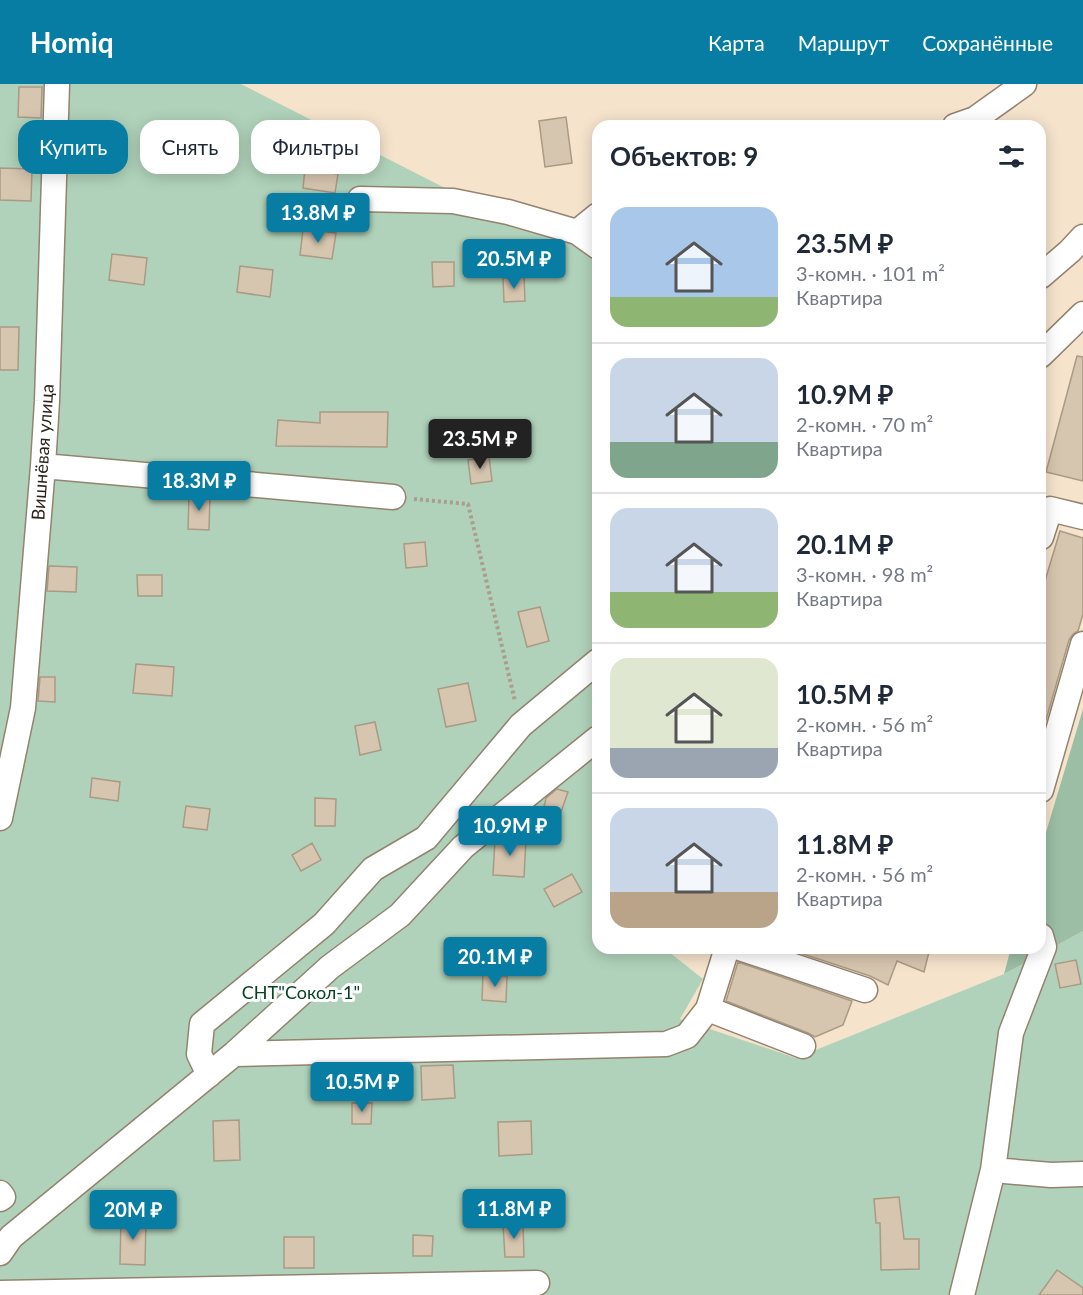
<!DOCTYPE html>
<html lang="ru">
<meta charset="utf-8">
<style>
:root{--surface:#fff;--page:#f6f6f7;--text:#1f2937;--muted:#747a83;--line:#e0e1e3;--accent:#077da4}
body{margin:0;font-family:Lato,sans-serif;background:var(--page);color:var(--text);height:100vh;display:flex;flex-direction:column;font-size:22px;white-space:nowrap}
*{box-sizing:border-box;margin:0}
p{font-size:20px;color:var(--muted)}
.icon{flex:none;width:33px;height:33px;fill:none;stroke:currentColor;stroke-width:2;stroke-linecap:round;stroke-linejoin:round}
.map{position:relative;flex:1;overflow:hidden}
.drawer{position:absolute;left:592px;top:36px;width:454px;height:834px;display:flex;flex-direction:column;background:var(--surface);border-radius:18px;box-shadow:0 3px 15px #0003}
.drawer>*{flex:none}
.top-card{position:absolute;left:18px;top:36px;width:484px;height:54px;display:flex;gap:12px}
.price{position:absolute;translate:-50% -51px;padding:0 14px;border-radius:6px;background:var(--accent);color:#fff;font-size:20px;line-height:39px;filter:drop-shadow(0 2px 3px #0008)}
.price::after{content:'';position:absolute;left:50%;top:36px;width:18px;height:14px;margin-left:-9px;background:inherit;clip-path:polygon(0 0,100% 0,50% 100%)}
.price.on{background:#222;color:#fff}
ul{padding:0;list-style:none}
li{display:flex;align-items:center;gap:18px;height:150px;padding:0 18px}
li+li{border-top:2px solid var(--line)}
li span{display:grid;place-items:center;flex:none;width:168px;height:120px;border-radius:18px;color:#555}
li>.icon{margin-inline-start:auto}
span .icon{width:72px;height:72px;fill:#fffc;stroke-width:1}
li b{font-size:26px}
h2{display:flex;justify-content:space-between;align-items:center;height:72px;padding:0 18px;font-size:26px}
.tag{padding:0 21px;border-radius:18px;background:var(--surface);box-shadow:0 3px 15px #0003;font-size:21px;line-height:54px}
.tag.on{background:var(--accent);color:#fff}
header{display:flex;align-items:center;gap:36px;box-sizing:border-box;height:84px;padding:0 30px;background:var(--accent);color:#fff}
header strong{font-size:28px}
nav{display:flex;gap:33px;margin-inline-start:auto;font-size:21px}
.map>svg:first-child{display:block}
.green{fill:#b0d2ba}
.forest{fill:#9cbea5}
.building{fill:#d6c5af;stroke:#aa9a84;stroke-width:1.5}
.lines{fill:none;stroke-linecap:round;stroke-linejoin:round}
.minor-casing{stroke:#93836f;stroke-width:27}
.path{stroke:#ab9d8b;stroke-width:4;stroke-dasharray:3 3;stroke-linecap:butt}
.minor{stroke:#fff;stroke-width:24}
.labels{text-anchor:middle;stroke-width:6;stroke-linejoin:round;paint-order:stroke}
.street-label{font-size:18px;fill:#2a241b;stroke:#fff}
.park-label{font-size:18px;fill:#054222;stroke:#fff}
</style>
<header>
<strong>Homiq</strong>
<nav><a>Карта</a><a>Маршрут</a><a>Сохранённые</a></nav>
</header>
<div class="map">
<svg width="1083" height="1211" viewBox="0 0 1083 1211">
<rect width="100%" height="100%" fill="#f5e3cc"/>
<path class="green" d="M0 0H241L500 132 598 155V864H664L703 895 680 935 796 974 1004 890 1083 847V1211H0Z"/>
<path class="forest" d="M1083 625V847L1004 890 1011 864H1041V765Z"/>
<path class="building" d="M19 3H42L41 34 18 33Z
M566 33 572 79 545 83 539 37Z
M0 84 32 85 31 117 0 116Z
M305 85 338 90 335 109 303 104Z
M303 145 336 149 332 175 300 171Z
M112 170 147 174 144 201 109 196Z
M432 178H454V202L433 203Z
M240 182 273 186 270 213 237 208Z
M524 193 525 217 504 218 503 194Z
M0 243H19L18 286H0Z
M1077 272 1083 273V397L1046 388Z
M320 328H388L387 363 276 362 278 336 320 339Z
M489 373 492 397 471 400 468 376Z
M189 411H210L209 446 188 445Z
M1060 447 1083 454V530L1078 547 1073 550 1069 556 1041 653V510Z
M425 458 427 482 406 484 404 460Z
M49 482 77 483 76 508 47 507Z
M137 491H162V512H138Z
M540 523 549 557 527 563 518 528Z
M136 580 174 583 172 612 133 609Z
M40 593H55V618L38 617Z
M468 599 476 637 446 643 438 605Z
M375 638 381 666 360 671 355 642Z
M92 694 120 698 118 717 90 713Z
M557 705 568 708 561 728 544 723 546 714Z
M315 714 336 715 335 742H315Z
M186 722 210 725 207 746 183 743Z
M499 753 526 754 524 793 493 791 495 755Z
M312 759 321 776 301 787 292 771Z
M572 790 582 808 554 823 544 805Z
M785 864H930L924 888 897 877 888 901 870 892Z
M1076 876 1081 900 1060 904 1055 880Z
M738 878 852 917 843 941 815 953 808 949 726 917Z
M483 891 507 892 506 918 482 916Z
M453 981 455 1014 422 1016 421 982Z
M352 1019H372L371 1040H352Z
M239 1036 240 1076 214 1077 213 1037Z
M531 1037 532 1070 499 1072 498 1038Z
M899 1113 904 1155H919V1185L881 1186 880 1139H876L874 1115Z
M121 1134H146L145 1181 120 1180Z
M523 1139 524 1173H505L503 1140Z
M413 1151 433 1152 432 1172H413Z
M284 1153H314V1184H284Z
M1057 1186 1083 1204V1211H1039Z"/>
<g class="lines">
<g class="minor-casing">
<path id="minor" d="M955 42 975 35 1024 0
M360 115 453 117 508 128 577 148 598 131
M577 148 598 163
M1041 192 1070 167 1083 153
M1041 271 1083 230
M43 382 393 413
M1041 453 1050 425 1083 433
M1041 706 1083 560
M0 734 23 624 43 382 47 317 57 0
M727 864 708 925 803 962
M740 864 865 906
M234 970 666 960 687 952 708 925
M209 991 199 970 202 940 324 840 373 785 426 754 521 641 598 577
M993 1086 1051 1091 1083 1090
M0 1109 3 1113 0 1115
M0 1169 11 1153 234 970 330 883 400 831 463 763 598 654
M0 1209 537 1199
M962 1211 993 1086 1011 949 1044 863 1041 852"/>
</g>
<path class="path" d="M414 415 468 420 515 617"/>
<use href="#minor" class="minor"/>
</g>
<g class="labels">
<g class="street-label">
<text transform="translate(43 368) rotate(-86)" y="6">Вишнёвая улица</text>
</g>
<g class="park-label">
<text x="301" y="915">СНТ"Сокол-1"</text>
</g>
</g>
</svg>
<b class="price" style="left:318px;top:160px">13.8M ₽</b>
<b class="price" style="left:514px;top:206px">20.5M ₽</b>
<b class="price on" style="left:480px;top:386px">23.5M ₽</b>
<b class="price" style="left:199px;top:428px">18.3M ₽</b>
<b class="price" style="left:510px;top:773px">10.9M ₽</b>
<b class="price" style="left:495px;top:904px">20.1M ₽</b>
<b class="price" style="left:362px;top:1029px">10.5M ₽</b>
<b class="price" style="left:514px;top:1156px">11.8M ₽</b>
<b class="price" style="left:133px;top:1157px">20M ₽</b>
<div class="top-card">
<a class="tag on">Купить</a>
<a class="tag">Снять</a>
<a class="tag">Фильтры</a>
</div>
<section class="drawer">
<h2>Объектов: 9<svg class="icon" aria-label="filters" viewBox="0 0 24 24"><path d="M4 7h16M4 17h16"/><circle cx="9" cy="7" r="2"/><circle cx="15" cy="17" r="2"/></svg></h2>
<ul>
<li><span style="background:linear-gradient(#a9c7e8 75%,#8fb573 0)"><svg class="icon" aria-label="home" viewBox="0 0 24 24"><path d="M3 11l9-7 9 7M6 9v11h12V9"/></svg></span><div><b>23.5M ₽</b><p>3-комн. · 101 m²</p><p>Квартира</p></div></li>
<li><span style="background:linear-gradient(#c9d6e8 70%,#7fa58c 0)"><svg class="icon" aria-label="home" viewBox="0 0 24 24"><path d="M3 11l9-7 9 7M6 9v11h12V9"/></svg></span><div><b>10.9M ₽</b><p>2-комн. · 70 m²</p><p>Квартира</p></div></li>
<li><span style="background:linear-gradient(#c9d6e8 70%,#8fb573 0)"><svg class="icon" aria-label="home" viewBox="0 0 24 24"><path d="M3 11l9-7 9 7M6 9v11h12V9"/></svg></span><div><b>20.1M ₽</b><p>3-комн. · 98 m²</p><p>Квартира</p></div></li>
<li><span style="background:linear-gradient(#dfe7d0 75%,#9aa5b1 0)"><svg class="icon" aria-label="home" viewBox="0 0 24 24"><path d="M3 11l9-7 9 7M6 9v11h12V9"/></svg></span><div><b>10.5M ₽</b><p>2-комн. · 56 m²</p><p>Квартира</p></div></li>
<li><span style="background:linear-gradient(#c9d6e8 70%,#b9a48a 0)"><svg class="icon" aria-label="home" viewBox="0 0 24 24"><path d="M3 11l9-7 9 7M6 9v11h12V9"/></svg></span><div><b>11.8M ₽</b><p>2-комн. · 56 m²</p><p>Квартира</p></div></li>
</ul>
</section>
</div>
